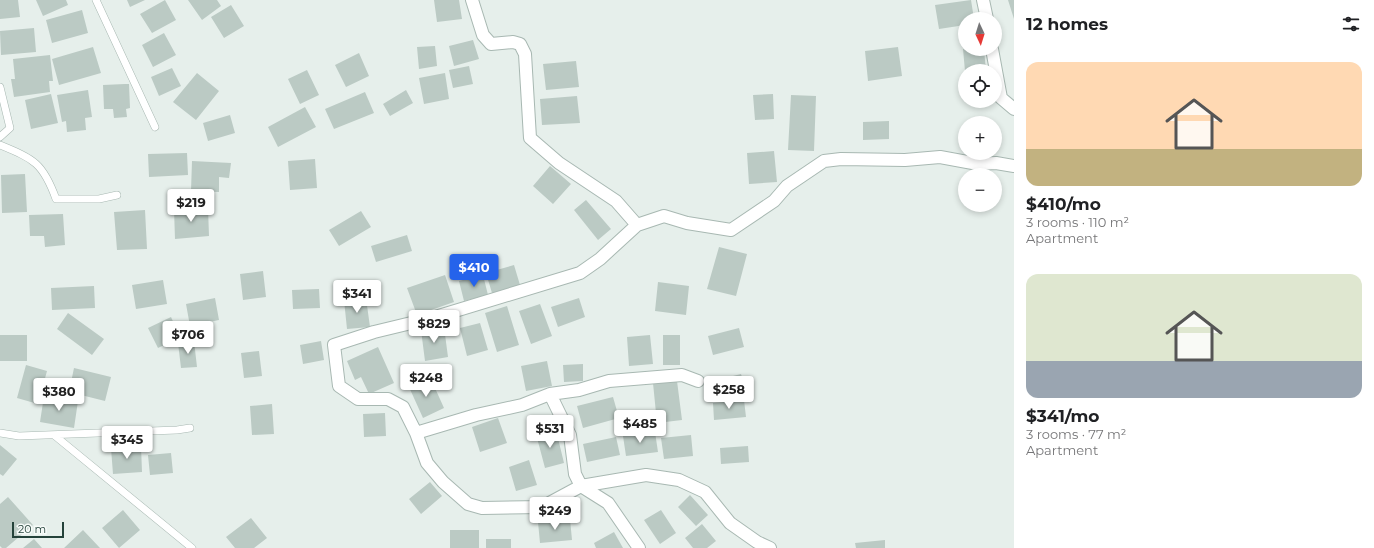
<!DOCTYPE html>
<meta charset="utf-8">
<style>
:root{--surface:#fff;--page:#f2f2f2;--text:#202124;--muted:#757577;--accent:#2563eb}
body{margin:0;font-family:Montserrat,sans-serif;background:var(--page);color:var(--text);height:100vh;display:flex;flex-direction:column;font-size:15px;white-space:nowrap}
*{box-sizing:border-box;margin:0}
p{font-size:13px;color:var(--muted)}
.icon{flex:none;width:22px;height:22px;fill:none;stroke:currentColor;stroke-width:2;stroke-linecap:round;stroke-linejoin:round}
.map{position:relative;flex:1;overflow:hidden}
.side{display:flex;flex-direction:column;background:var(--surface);width:360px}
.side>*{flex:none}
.needle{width:26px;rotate:176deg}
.buttons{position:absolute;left:958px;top:12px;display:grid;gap:8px}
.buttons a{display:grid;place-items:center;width:44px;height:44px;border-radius:50%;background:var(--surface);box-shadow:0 2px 6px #0003;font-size:20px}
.scale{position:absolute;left:12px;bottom:10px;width:52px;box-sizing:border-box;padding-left:4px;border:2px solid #24423a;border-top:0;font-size:11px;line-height:14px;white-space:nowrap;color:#24423a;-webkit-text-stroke:3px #f7fbf9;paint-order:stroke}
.price{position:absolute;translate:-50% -34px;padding:0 9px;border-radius:4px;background:#fff;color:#222;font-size:13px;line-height:26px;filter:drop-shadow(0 1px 2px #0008)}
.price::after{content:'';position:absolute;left:50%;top:24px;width:12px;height:9px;margin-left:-6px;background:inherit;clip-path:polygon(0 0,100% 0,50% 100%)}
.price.on{background:var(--accent);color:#fff}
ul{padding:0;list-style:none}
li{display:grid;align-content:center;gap:8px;height:212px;padding:0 12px}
li span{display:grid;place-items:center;height:124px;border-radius:12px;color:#555}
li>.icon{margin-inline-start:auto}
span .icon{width:72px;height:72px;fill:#fffc;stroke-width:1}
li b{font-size:17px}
h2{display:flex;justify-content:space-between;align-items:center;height:48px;padding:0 12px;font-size:17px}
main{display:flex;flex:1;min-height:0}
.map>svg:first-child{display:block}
.building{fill:#bbcac4}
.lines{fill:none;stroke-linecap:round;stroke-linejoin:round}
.lane-casing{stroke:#a8b8b2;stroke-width:8}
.street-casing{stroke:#a8b8b2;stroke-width:14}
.lane{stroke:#fff;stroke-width:7}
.street{stroke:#fff;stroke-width:12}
</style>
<main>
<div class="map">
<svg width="1014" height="548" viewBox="0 0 1014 548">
<rect width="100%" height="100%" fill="#e6efeb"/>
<path class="building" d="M0 0H18L20 17 0 19Z
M36 0H66L68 5 43 16Z
M127 0H145L130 7Z
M165 0 176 20 152 33 140 14Z
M188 0H217L221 6 202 20Z
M434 0H459L462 19 437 22Z
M971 0 974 19H965V25L939 29 935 5Z
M1008 0H1014V19Z
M231 5 244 26 224 38 211 17Z
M82 10 88 33 52 43 46 20Z
M34 28 36 52 1 55 0 31Z
M164 33 176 55 153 67 142 45Z
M473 40 479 59 454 66 449 46Z
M435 46 437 66 419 69 417 47Z
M93 47 101 73 59 85 52 59Z
M898 47 902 76 868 81 865 51Z
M963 49H984L986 71H965Z
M359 53 369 76 346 87 335 65Z
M50 55 53 81H49L50 92 14 97 11 79H15L13 59Z
M576 61 579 87 546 90 543 64Z
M469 66 473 84 453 88 449 70Z
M172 68 181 86 159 96 151 77Z
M307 70 319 95 300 104 288 79Z
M197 73 219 91 196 120 173 102Z
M445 73 449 99 424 104 419 78Z
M125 84H129L130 108 126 109 127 117 114 118 113 109H104L103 85Z
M88 90 92 117 85 118 86 130 67 132 66 121 62 122 57 95Z
M406 90 413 103 390 116 383 104Z
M365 92 374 113 334 129 325 109Z
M51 94 58 123 31 129 25 100Z
M773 94 774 119 755 120 753 95Z
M791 95 816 96 814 151 788 150Z
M577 96 580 123 542 125 540 99Z
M305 107 316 127 278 147 268 127Z
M230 115 235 133 208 141 203 123Z
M889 121V139L863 140V122Z
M774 151 777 182 749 184 747 153Z
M187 153 188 175 149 177 148 154Z
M315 159 317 188 290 190 288 161Z
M192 161 231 163 229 178 219 177V192L191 191Z
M550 166 571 184 553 204 533 186Z
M25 174 27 212 2 213 1 175Z
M586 200 611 229 598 240 574 210Z
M208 208 209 236 175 239 174 209Z
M145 210 147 249 117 250 114 212Z
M361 211 371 227 339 246 329 230Z
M63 214 65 245 45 247 44 236H30L29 215Z
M407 235 412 251 376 262 371 246Z
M719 247 747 254 736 296 707 289Z
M514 265 520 285 492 293 486 273Z
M263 271 266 297 243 300 240 274Z
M445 275 454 302 417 315 407 288Z
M483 275 488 295 464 301 459 281Z
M163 280 167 304 136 309 132 285Z
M658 282 689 286 686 315 655 311Z
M94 286 95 308 52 310 51 288Z
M319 289 320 308 293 309 292 290Z
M215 298 219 320 190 326 186 304Z
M366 298 370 327 347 329 344 300Z
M579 298 585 317 558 327 551 307Z
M540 304 552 336 531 344 519 311Z
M507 306 519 345 497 352 485 313Z
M68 313 104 339 92 355 57 329Z
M171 317 180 337 158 348 148 328Z
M480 323 488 350 467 356 460 328Z
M444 327 448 357 425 361 421 330Z
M739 328 744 347 713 355 708 336Z
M0 335H27V361H0Z
M650 335 653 364 629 366 627 337Z
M663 335H680V365H663Z
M194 341 197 367 181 368 178 343Z
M321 341 324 360 303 364 300 345Z
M378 347 394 383 369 394 361 377 355 380 347 361Z
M259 351 262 376 244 378 241 353Z
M547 361 552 386 526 391 521 366Z
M583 364V381L564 382 563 365Z
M26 365 47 371 38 404 17 398Z
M74 368 111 377 105 401 69 392Z
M741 374 745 387 720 394 717 380Z
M430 377 444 408 423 418 409 387Z
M677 381 682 420 657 423 653 383Z
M44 396 78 401 74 428 40 422Z
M613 397 619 418 583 428 577 406Z
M744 400 746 417 714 420 713 403Z
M272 404 274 434 252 435 250 406Z
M385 413 386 436 364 437 363 414Z
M498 418 507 443 480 452 472 427Z
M556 430 564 463 545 468 536 434Z
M655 432 658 452 626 456 623 436Z
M691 435 693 456 664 459 661 438Z
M616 437 620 455 587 462 583 444Z
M0 445 17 459 3 476 0 474Z
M141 446 142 472 113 474 111 448Z
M748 446 749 462 721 464 720 448Z
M171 453 173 473 150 475 148 455Z
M529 460 537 485 516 491 509 467Z
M430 482 442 496 421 514 409 499Z
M690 495 708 515 696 526 678 507Z
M8 497 33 525 6 548H2L0 546V504Z
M123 510 140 530 119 548 102 528Z
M661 510 676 533 660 544 644 520Z
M251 518 267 538 254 548H235L226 537Z
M570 519 572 540 540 543 538 522Z
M702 524 716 541 707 548H693L685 538Z
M83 530 100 548H64Z
M450 530H479V548H450Z
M614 532 623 548H596L594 543Z
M34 539 42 548H23Z
M486 539H511V548H486Z
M885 540V548H856L855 543Z"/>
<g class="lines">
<g class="lane-casing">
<path id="lane" d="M96 0 155 127
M0 87 10 128 0 137
M0 145C34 159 43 163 56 199H99L117 195
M0 433 19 436 177 430 190 428
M54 435 192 548"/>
</g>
<g class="street-casing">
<path id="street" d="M472 0 483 35 491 44 513 42 520 44 525 54 530 138 559 163 616 201 637 225
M983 0 987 19
M992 49 1001 98 1014 109
M550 394 570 435 575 474 581 486 608 503 639 548
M416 433 476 415 522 405 550 394 579 390 609 381 682 375 698 381
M770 548 757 542 730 523 705 492 679 480 646 475 581 486 542 507 482 508 468 504 443 482 427 463 416 433 403 407 388 399H358L339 386 334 345 374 332 432 318 580 273 600 259 637 225 664 216 687 223 731 230 774 201 787 186 824 161 841 159 905 160 940 157 978 164 996 163 1014 166"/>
</g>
<use href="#lane" class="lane"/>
<use href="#street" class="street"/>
</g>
</svg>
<div class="buttons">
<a><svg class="needle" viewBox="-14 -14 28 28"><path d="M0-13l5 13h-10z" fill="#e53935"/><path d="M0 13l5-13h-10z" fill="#757577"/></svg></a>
<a><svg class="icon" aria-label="locate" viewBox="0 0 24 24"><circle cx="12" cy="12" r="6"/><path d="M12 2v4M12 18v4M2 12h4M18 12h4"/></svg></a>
<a>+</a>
<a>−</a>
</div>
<div class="scale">20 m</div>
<b class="price" style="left:191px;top:223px">$219</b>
<b class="price on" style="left:474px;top:288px">$410</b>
<b class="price" style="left:357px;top:314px">$341</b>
<b class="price" style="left:434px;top:344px">$829</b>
<b class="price" style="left:188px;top:355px">$706</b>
<b class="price" style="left:426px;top:398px">$248</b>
<b class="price" style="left:729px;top:410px">$258</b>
<b class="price" style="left:59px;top:412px">$380</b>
<b class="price" style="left:640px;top:444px">$485</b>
<b class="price" style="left:550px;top:449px">$531</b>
<b class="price" style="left:127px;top:460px">$345</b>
<b class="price" style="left:555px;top:531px">$249</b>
</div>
<section class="side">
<h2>12 homes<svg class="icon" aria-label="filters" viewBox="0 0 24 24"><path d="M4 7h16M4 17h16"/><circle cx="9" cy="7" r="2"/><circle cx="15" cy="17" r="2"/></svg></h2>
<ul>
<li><span style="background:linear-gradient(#ffd9b3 70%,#c2b280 0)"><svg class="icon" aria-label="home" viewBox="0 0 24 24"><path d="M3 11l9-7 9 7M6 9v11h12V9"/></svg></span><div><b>$410/mo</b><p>3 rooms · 110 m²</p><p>Apartment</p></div></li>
<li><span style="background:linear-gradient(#dfe7d0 70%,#9aa5b1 0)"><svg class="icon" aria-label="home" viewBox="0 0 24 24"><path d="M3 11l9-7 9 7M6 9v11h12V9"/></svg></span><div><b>$341/mo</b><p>3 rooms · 77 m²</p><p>Apartment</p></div></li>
</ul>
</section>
</main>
